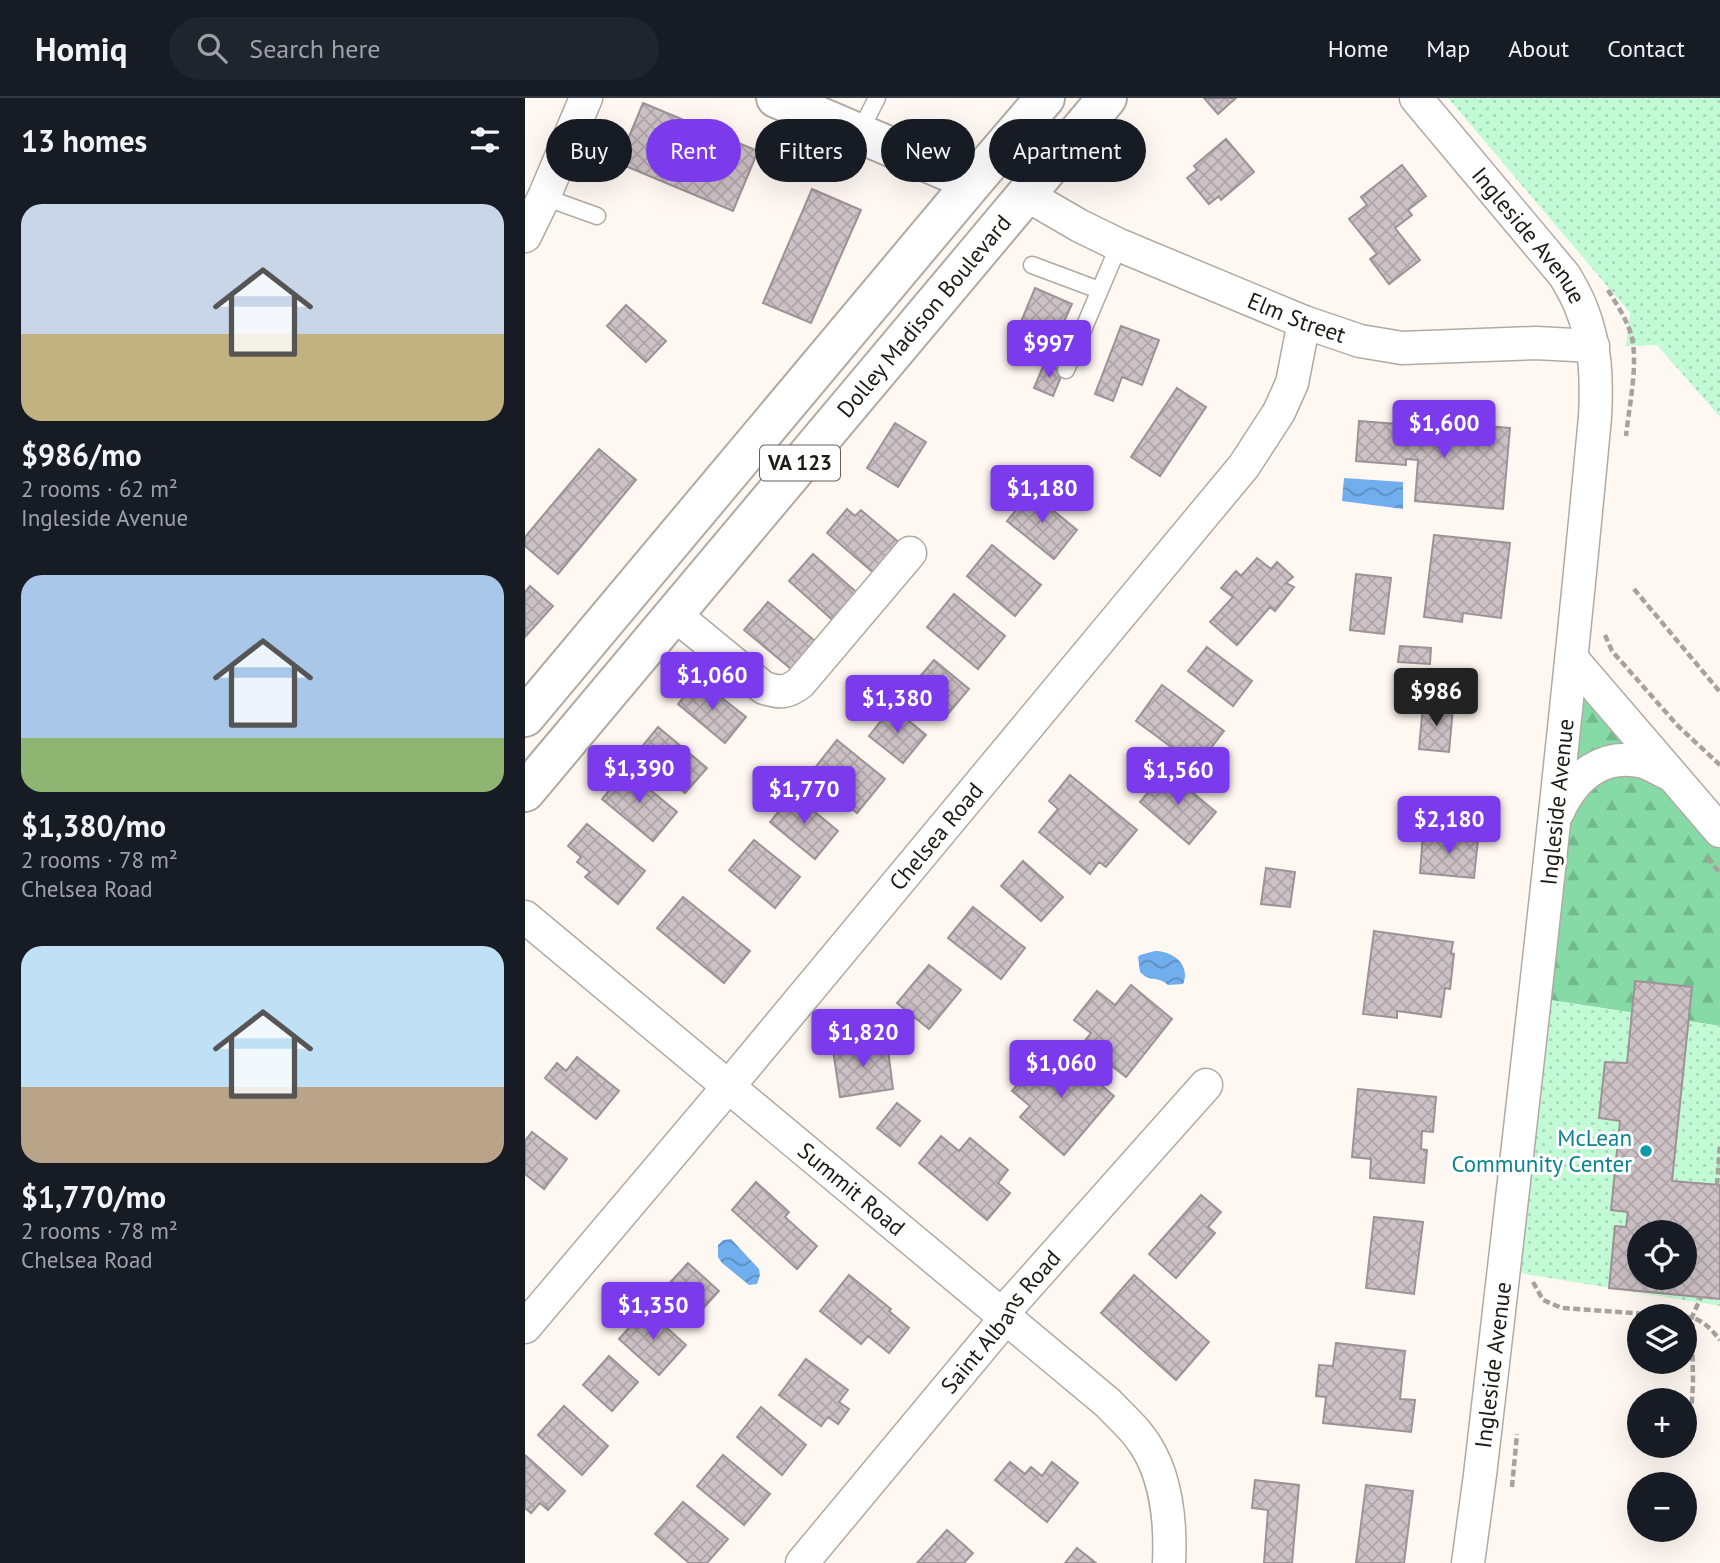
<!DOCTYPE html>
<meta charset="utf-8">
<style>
:root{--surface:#171b24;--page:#20242c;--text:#f1f3f6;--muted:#9ea1a6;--line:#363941;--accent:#7c3aed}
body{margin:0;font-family:"PT Sans",sans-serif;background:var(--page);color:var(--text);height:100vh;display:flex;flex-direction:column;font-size:26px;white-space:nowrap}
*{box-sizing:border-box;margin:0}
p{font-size:23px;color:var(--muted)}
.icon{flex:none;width:38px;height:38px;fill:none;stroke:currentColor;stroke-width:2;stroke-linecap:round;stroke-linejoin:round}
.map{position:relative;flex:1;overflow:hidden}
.sheet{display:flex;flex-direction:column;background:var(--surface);width:525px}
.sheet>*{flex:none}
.guide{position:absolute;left:21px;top:21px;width:665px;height:63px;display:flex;gap:14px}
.controls{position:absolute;left:1102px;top:1122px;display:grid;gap:14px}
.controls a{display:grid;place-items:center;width:70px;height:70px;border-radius:50%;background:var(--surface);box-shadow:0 7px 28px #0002;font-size:35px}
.price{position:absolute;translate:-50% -60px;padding:0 16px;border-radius:7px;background:var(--accent);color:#fff;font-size:23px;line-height:46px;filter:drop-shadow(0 2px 4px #0008)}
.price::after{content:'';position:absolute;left:50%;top:42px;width:21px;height:16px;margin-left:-10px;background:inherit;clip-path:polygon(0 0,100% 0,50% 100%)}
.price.active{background:#222;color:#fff}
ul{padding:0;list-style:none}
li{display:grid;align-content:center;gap:14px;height:371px;padding:0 21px}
li span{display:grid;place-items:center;height:217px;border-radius:21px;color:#555}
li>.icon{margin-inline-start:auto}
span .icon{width:126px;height:126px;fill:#fffc;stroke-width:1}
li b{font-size:30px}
h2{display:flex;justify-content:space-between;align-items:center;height:84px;padding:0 21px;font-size:30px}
.chip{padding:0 24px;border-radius:32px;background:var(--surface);box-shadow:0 7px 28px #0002;font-size:24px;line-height:63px}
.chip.active{background:var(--accent);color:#fff}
header{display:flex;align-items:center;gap:42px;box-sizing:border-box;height:98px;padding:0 35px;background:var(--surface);border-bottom:2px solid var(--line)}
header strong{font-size:33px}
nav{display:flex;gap:38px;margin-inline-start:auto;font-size:24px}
.search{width:490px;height:63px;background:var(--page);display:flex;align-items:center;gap:18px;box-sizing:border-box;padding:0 24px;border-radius:38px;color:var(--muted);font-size:26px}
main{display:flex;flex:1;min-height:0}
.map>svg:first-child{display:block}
.forest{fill:url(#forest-firs)}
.park{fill:url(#park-dots);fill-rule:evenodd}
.water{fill:url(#water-waves)}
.building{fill:url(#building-cross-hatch);stroke:#9d9296;stroke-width:2;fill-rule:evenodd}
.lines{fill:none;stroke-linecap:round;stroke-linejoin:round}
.service-casing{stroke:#b1aaa3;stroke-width:19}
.minor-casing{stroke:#b1aaa3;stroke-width:35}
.tertiary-casing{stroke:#b1aaa3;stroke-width:42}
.primary-casing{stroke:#b1aaa3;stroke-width:42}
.path{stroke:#a7a29d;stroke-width:4.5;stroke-dasharray:7 3.5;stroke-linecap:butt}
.service{stroke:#fff;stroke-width:16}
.minor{stroke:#fff;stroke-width:32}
.tertiary{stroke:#fff;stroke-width:38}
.primary{stroke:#fff;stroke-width:38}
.culture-dot{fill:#0f9aa8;stroke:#fff;stroke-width:2.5}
.labels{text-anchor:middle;stroke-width:6;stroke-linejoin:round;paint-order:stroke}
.shield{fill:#fff;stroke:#625f5e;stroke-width:2}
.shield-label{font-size:21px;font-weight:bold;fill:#1e1b19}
.street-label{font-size:23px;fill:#1e1b19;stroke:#fff}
.culture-label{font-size:23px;fill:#0d838f;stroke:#fff;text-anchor:end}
</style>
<header>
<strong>Homiq</strong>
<div class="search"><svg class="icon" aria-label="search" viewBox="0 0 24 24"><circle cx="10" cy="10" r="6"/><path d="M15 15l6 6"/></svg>Search here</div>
<nav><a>Home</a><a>Map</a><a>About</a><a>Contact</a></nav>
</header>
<main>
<section class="sheet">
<h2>13 homes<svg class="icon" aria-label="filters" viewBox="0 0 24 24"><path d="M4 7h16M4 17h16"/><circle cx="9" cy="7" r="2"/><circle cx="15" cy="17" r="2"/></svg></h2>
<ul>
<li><span style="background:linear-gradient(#c9d6e8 60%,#c2b280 0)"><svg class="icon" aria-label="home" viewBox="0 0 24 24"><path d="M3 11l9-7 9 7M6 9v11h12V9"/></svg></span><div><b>$986/mo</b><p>2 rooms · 62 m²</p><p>Ingleside Avenue</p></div></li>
<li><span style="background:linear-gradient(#a9c7e8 75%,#8fb573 0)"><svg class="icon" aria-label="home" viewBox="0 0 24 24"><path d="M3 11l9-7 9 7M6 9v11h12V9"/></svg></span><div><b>$1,380/mo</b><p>2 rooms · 78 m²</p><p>Chelsea Road</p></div></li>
<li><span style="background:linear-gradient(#bfe0f5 65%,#b9a48a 0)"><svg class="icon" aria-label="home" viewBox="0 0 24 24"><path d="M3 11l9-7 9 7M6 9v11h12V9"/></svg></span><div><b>$1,770/mo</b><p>2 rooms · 78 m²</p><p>Chelsea Road</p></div></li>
</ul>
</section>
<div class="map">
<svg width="1195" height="1465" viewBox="0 0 1195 1465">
<defs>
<pattern id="forest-firs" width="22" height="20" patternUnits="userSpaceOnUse" patternTransform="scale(1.75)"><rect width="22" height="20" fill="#85daa5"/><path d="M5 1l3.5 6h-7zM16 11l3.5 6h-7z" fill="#72ba8d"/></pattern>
<pattern id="park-dots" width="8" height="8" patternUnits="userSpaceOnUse" patternTransform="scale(1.75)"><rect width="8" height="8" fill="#c1fad4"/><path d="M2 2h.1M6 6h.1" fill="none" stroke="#a5d6b5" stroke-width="1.8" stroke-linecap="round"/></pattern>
<pattern id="water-waves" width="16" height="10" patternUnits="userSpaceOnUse" patternTransform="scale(1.75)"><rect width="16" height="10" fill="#70aeed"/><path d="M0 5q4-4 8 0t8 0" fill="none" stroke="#5b8dbf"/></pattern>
<pattern id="building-cross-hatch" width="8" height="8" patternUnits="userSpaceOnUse" patternTransform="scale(1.75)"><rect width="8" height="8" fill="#ccc1c5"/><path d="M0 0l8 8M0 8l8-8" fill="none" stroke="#afa5a9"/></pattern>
</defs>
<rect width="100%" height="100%" fill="#fff8f2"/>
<path class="forest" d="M1062 578 1195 743V928L1025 902Z"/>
<path class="park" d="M923 0H1195V319L1132 247 1101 248 1105 215Z
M1025 902 1195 928V1208L995 1175ZM1115 1134H1160V1180H1115Z"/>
<path class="water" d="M819 380 878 384V411L817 403Z
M630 853C648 853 666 867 658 886L643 887C632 877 625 885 615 874L613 859 615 857Z
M206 1141 234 1171 235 1177 232 1186 224 1187 197 1165 193 1159V1147L198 1142Z"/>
<path class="building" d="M679 0H711L693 16Z
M118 5 233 53 208 113 93 65Z
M701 41 729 74 696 102 694 98 684 106 662 80 672 72 669 68Z
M877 67 901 98 883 112 887 117 870 130 895 162 864 186 845 161 852 156 824 121 842 107 836 99Z
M287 91 336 112 286 225 238 205Z
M510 190 547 206 529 246 493 231Z
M101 207 141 243 121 264 82 228Z
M596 228 634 242 617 287 597 279 588 303 570 296Z
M519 266 538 274 528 298 509 290Z
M652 290 681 309 635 378 606 359Z
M834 323 886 327 885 340 897 341 898 323 985 330 978 411 890 403 893 362 881 361V367L831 363Z
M370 325 401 344 373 389 342 370Z
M74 351 111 382 33 476 0 448V439Z
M506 394 552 432 529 461 482 423Z
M322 411 330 418 336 412 376 446 350 476 302 435Z
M909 437 985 445 976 520 938 515 937 524 899 519Z
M467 447 516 487 490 518 442 478Z
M288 456 337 499 312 526 264 483Z
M732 460 746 471 752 464 768 479 761 485 769 489 750 513 745 509 712 547 685 524 708 499 696 490 711 473 716 478Z
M831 476 866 480 859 536 825 532Z
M5 488 28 508 0 539V494Z
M429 496 480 538 453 571 402 529Z
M243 504 295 547 271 575 219 532Z
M875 548 906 550 905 566 873 564Z
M682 549 727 583 708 608 663 573Z
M409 562 444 591 422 617 387 588Z
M171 584 184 595 187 592 221 619 200 645 153 606Z
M637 587 699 633 672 668 611 623Z
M898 607 928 610 924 654 894 651Z
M367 609 401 637 378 665 344 638Z
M133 629 182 670 160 695 124 666 128 661 115 651Z
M312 642 360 681 332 715 285 676Z
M101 672 152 714 128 743 77 701Z
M642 673 691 714 664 746 615 704Z
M545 677 612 732 581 769 574 764 565 776 514 734 533 711 524 703Z
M268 696 313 733 290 761 245 724Z
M62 726 120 773 93 806 60 779 65 774 52 764 56 759 43 748Z
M898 736 953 741 949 780 895 775Z
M229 742 275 779 250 810 204 772Z
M498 763 538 799 516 823 476 788Z
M741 770 770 774 765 809 736 806Z
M158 799 225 853 199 885 132 830Z
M448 809 500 850 476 881 423 840Z
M849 833 928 844 926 855 929 856 925 891 920 890 916 919 872 913V920L838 916Z
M404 867 436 892 404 931 372 905Z
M1110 883 1167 889 1147 1083 1195 1087V1201L1084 1190 1090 1128 1101 1129 1103 1114 1086 1112 1095 1023 1074 1020 1080 964 1102 965ZM1115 1134H1160V1180H1115Z
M606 887 647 921 601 979 558 945 566 935 549 922 572 893 590 907Z
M362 944 368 991 315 999 308 952Z
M522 952 539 966 544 960 589 998 539 1057 495 1019 505 1008 487 993Z
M52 959 94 993 71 1021 20 980 32 965 41 973Z
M833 991 911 999 908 1034 897 1033 896 1051 902 1052 899 1085 845 1080 846 1061 827 1059Z
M372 1005 395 1023 375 1048 352 1030Z
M7 1034 42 1061 19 1091 0 1076V1043Z
M416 1038 434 1053 445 1040 483 1072 473 1085 485 1095 462 1122 394 1065Z
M231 1084 264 1114 260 1119 292 1148 272 1171 207 1112Z
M676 1097 696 1114 683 1129 690 1135 651 1180 624 1156Z
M849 1119 898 1124 889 1196 841 1190Z
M163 1165 194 1193 170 1219 139 1191Z
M324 1177 366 1211 364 1213 384 1230 364 1255 343 1238 336 1246 295 1213Z
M609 1177 684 1244 651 1282 576 1215Z
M121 1211 161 1247 134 1277 94 1241Z
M811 1245 880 1253 875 1301 890 1302 886 1334 798 1325 801 1299 791 1298 794 1267 808 1268Z
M84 1258 113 1284 87 1313 58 1287Z
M281 1261 323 1292 314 1304 324 1311 313 1326 303 1319 296 1328 254 1297Z
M39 1308 83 1348 57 1377 13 1337Z
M236 1309 281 1347 257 1377 212 1339Z
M0 1357 40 1393 23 1412 15 1405 6 1415 0 1410Z
M198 1357 245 1396 219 1427 172 1388Z
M485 1364 500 1376 506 1369 517 1378 527 1364 553 1385 522 1424 470 1382Z
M730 1382 774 1387 767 1465H739L743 1412 727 1410Z
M841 1387 888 1393 879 1465H831Z
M158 1404 203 1441 182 1465H164L130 1436Z
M422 1432 448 1455 439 1465H392Z
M552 1450 571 1465H540Z"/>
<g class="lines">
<g class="service-casing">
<path id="service" d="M334 35 352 0
M19 99 72 118
M507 167 574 192
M541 272 594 147"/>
</g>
<g class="minor-casing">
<g id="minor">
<path id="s1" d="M891 0 1040 178C1046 189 1053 200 1057 212 1071 247 1072 282 1070 319 1037 672 996 1025 955 1377L943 1465"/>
<path id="s2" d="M500 96 555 128 594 147 779 224 835 243 877 250 1011 245 1068 248"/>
<path d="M0 138 19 99 61 0"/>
<path d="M149 516 239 590C255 595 262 595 275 585L385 455"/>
<path d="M1048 562 1195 733"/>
<path d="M1033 714C1049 678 1078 654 1119 664 1127 667 1136 672 1144 676"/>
<path id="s3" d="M0 819 583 1305C593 1316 605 1326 614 1338 641 1372 646 1423 644 1465"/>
<path id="s4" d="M0 1229 203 989 719 368 754 314 767 285 779 224"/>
<path id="s5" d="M277 1465 480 1221 486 1206 681 987"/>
</g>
</g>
<g class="tertiary-casing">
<path id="tertiary" d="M251 0 448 84"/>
</g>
<g class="primary-casing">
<g id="primary">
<path d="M0 619 448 84 520 0"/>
<path id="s6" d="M0 694 582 0"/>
</g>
</g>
<path class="path" d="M1083 192C1092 207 1103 223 1107 240 1113 268 1104 309 1101 338
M1109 491 1195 594
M1080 537 1087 553 1153 628 1195 667
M1182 760 1195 775
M1192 1087 1195 1046
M1008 1184 1018 1202 1037 1210 1151 1218
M1160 1219C1177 1220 1185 1230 1195 1242
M1165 1337 1168 1285 1167 1219 1176 1199
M987 1389 992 1336"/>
<use href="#service" class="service"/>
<use href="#minor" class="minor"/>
<use href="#tertiary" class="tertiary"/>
<use href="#primary" class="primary"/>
</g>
<circle class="culture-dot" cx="1121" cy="1053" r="7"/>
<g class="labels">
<rect class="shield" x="235" y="347.5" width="80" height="35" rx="5"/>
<g class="shield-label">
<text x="275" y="372">VA 123</text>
</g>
<g class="street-label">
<text dy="8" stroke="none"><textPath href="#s1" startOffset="178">Ingleside Avenue</textPath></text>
<text dy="8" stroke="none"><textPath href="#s6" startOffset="621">Dolley Madison Boulevard</textPath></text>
<text dy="8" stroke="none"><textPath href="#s2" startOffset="299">Elm Street</textPath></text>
<text transform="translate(1032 704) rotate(-84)" y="8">Ingleside Avenue</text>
<text dy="8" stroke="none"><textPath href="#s4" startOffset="640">Chelsea Road</textPath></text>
<text dy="8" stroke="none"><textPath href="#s3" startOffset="425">Summit Road</textPath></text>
<text dy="8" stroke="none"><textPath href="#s5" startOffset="313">Saint Albans Road</textPath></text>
<text transform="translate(968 1267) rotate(-83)" y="8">Ingleside Avenue</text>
</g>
<g class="culture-label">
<text x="1107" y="1048">McLean<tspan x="1107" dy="26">Community Center</tspan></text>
</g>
</g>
</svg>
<div class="controls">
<a><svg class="icon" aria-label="locate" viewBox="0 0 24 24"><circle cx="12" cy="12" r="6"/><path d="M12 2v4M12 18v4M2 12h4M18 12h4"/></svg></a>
<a><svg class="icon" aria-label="layers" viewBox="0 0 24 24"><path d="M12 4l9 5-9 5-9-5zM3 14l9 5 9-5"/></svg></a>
<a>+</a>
<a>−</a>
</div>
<b class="price" style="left:524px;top:282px">$997</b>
<b class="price" style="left:919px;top:362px">$1,600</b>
<b class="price" style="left:517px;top:427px">$1,180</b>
<b class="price" style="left:187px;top:614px">$1,060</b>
<b class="price active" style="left:911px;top:630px">$986</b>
<b class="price" style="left:372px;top:637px">$1,380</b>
<b class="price" style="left:114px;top:707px">$1,390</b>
<b class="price" style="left:653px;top:709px">$1,560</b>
<b class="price" style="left:279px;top:728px">$1,770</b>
<b class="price" style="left:924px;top:758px">$2,180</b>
<b class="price" style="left:338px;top:971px">$1,820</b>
<b class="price" style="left:536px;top:1002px">$1,060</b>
<b class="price" style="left:128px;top:1244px">$1,350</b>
<div class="guide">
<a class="chip">Buy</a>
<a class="chip active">Rent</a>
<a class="chip">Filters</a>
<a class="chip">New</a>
<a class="chip">Apartment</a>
</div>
</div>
</main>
